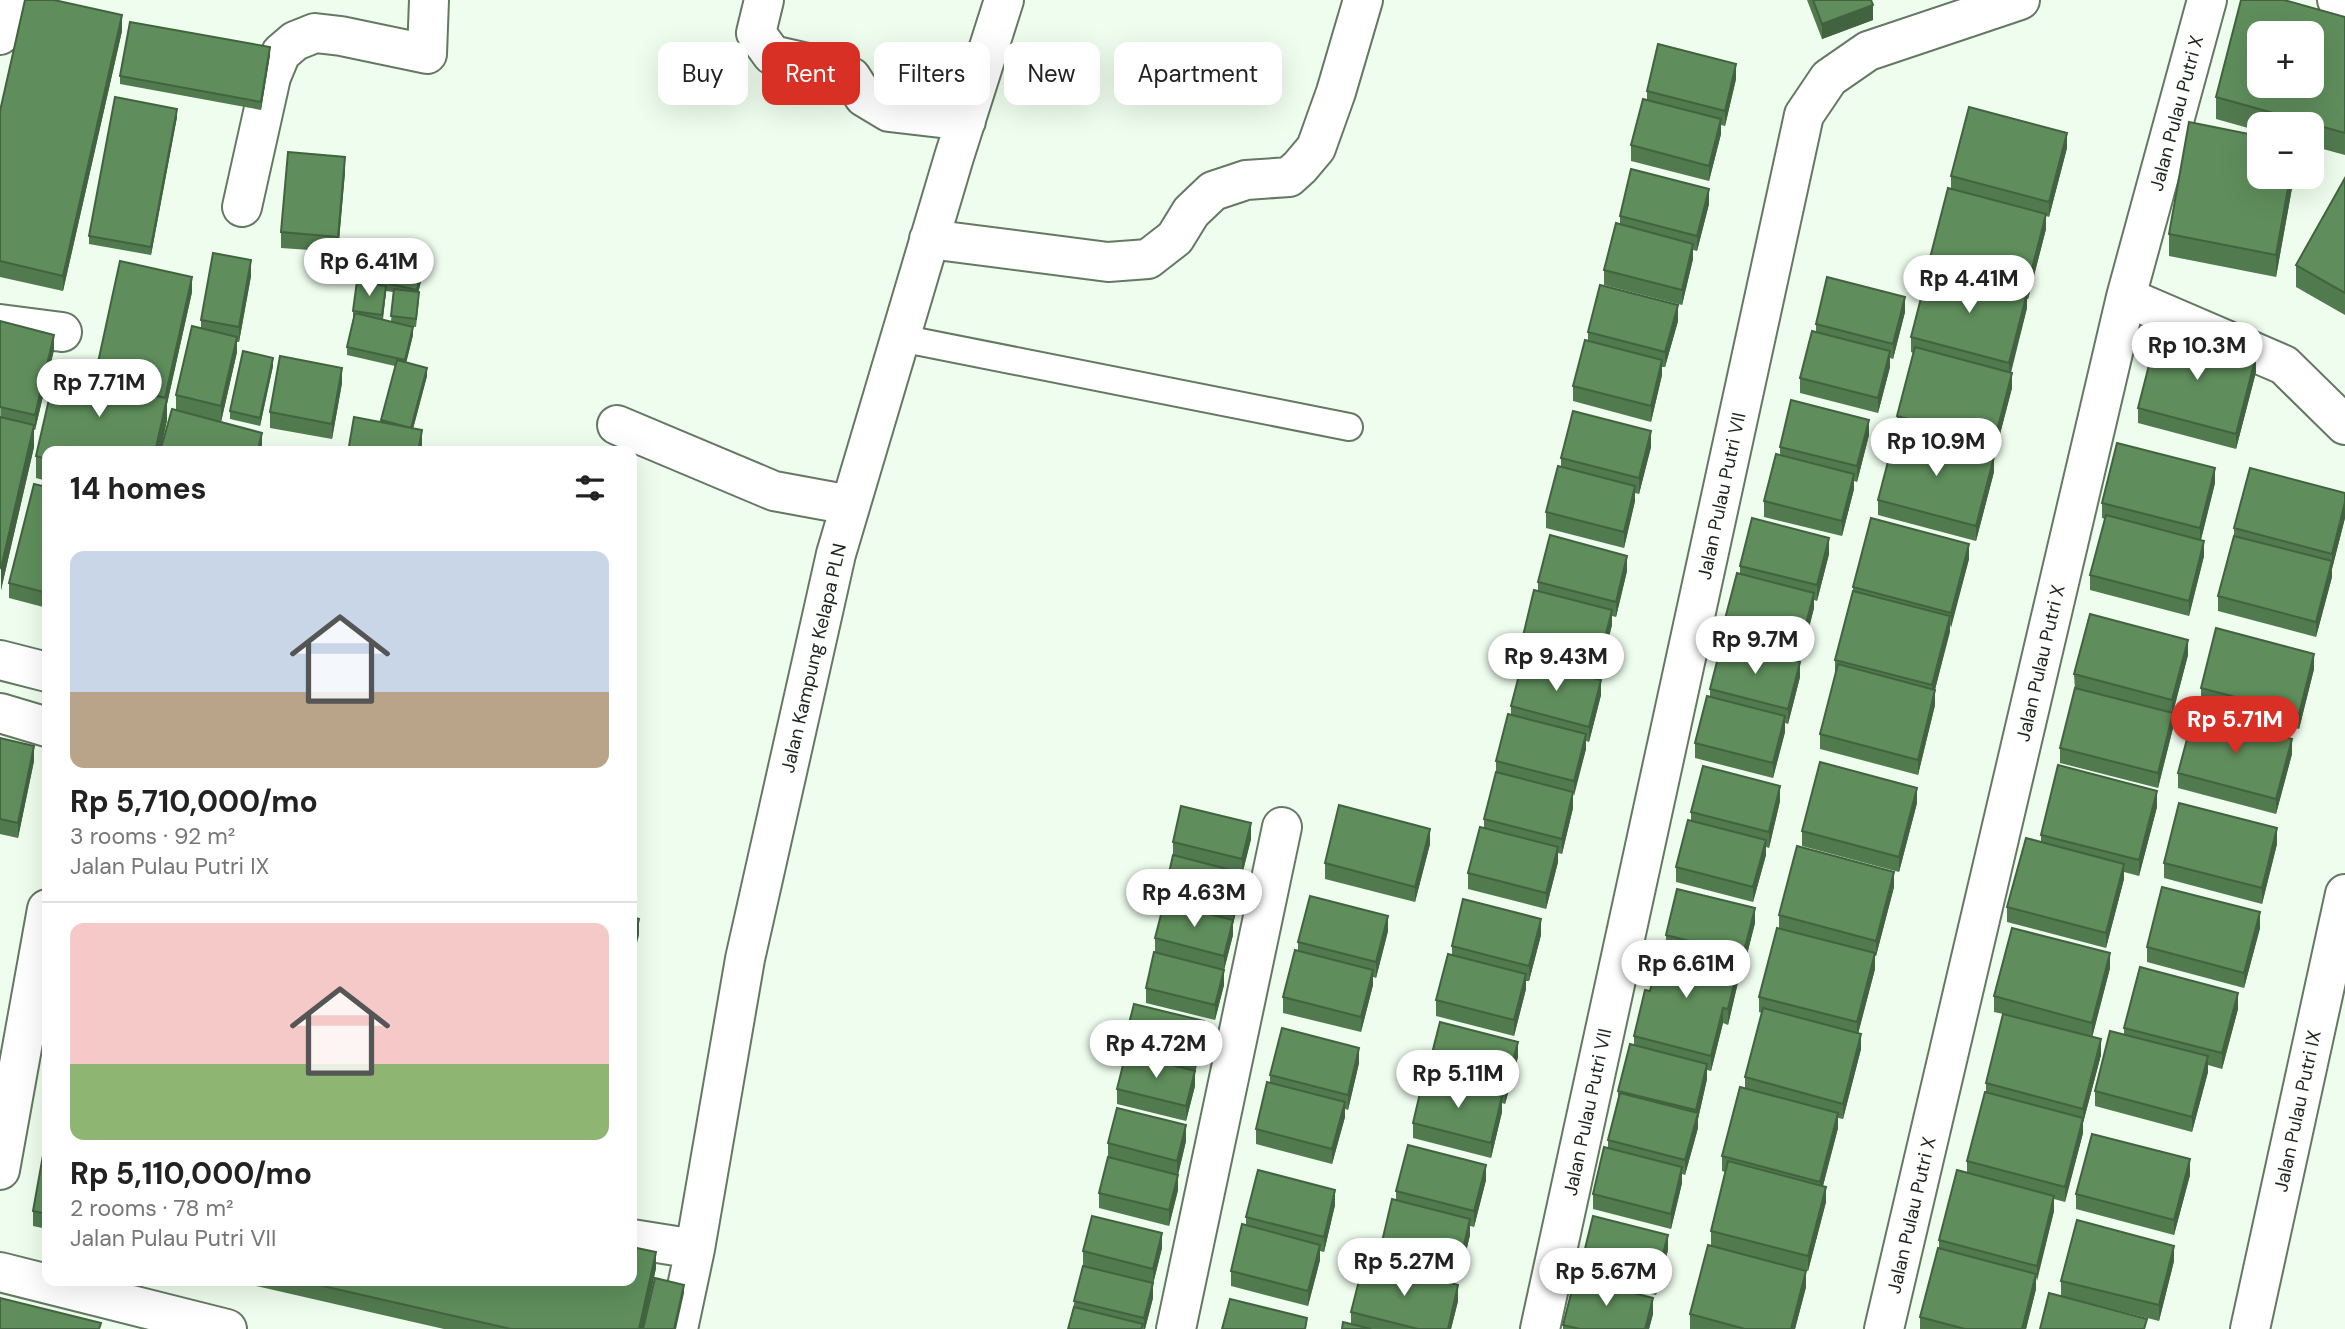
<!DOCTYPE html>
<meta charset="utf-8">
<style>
:root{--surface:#fff;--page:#f6f6f6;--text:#222;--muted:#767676;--line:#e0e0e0;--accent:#d93025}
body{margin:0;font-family:"DM Sans",sans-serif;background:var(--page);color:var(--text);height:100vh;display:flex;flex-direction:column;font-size:26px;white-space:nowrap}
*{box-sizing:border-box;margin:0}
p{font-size:23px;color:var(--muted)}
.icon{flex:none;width:38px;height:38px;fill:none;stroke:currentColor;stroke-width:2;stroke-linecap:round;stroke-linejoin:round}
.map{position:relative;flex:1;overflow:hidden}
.panel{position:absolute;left:42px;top:446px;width:595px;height:840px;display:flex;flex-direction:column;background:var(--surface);border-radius:14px;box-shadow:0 7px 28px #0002}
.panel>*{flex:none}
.banner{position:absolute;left:658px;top:42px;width:665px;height:63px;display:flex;gap:14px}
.tools{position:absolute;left:2247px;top:21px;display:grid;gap:14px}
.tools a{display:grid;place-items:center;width:77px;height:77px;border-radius:14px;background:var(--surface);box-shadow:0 7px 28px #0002;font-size:35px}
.price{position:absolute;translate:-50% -60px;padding:0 16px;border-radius:24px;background:#fff;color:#222;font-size:23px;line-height:46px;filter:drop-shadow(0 2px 4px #0008)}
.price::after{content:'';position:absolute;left:50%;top:42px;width:21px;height:16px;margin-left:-10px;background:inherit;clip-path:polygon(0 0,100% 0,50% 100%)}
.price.selected{background:var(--accent);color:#fff}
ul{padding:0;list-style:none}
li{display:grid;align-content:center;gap:14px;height:371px;padding:0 28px}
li+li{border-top:2px solid var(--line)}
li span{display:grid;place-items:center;height:217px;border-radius:14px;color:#555}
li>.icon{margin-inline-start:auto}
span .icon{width:126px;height:126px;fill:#fffc;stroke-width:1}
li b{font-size:30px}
h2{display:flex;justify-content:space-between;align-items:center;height:84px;padding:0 28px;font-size:30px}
.pill{padding:0 24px;border-radius:14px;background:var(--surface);box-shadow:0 7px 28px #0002;font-size:24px;line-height:63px}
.pill.selected{background:var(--accent);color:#fff}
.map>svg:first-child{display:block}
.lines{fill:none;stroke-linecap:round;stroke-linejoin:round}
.service-casing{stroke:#637961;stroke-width:30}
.minor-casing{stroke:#637961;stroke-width:42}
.service{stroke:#fff;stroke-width:26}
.minor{stroke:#fff;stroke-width:38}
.wall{fill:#527a4f;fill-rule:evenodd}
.shaded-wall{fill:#426340}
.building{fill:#5f8e5c;stroke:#426340;stroke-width:2;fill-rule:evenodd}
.labels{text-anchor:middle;stroke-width:5;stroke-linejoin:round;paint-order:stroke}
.street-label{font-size:19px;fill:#1d261c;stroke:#fff}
</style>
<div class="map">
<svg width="2345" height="1329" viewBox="0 0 2345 1329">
<rect width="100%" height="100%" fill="#eefded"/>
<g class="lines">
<g class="service-casing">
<path id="service" d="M900 338 1349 427"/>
</g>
<g class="minor-casing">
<path id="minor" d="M764 0 756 33 772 55 825 67 851 77 864 97 889 112 966 121
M2337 0 2345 2
M0 35 10 0
M242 207 271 77 281 53 295 41 315 33 341 36 427 54 429 0
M929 239 1108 262 1148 259 1175 238 1191 212 1213 191 1246 180 1289 177 1300 167 1316 148 1336 92 1363 0
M2126 297 2284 365 2345 425
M0 324 62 332
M617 425 774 491 850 505
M0 660 47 672
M0 713 47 727
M0 1170 47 909
M632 1239 695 1249
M0 1272 227 1329
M678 1329 695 1249 745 959 836 554 954 157 1004 0
M1176 1329 1282 827
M1540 1329 1804 115 1829 78 1868 51 2020 0
M1884 1329 2126 297 2207 0
M2250 1329 2345 894"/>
</g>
<use href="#service" class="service"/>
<use href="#minor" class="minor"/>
</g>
<path class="wall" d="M1807 0H1871L1873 20 1822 39Z
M2345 17V155L2312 146V124H2259V131L2216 119V97Z
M122 31 63 291 0 277V111Z
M270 55 261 110 120 84V76Z
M1736 79 1725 126 1721 125V134L1709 181 1631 161V145L1647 100V91Z
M177 117 151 255 89 244V236Z
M2067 148 2049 217 2046 216V229L2028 299H2027V308L2011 373 2012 388 1994 457V472L1976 541 1878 515V500L1897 431V416L1913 353 1911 352V337L1930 268V258L1951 189V176Z
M345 172 338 252 281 248V232Z
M2294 177 2276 277 2169 256V234Z
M2345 178V315L2296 287V265Z
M1709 204 1697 251 1693 250V259L1682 305 1604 285V270L1620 224V216Z
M424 269 418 292 419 300 416 327 407 326 413 335 406 362 427 376 413 428 422 445 381 422 395 366 347 355V347L353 319V311L359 282V277ZM386 291 393 292 391 322 383 320Z
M251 276 239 342H237V352L221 422 262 449 47 452V481L36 478V456L94 381 192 292 167 404V420L161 449 176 410V395L201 328V320Z
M1905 312 1893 359 1890 358V367L1878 413 1800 393V378L1816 332V324Z
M0 321 54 350 35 430H34V447L1 590Z
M1678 321 1665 367H1662V375L1651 422 1573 401V386L1588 340V332Z
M273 366 260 426 230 419V411Z
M2256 372 2236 449 2138 423V408Z
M342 383 332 439 270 428V412Z
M1869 435 1857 482 1854 481V489L1842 536 1764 517V501L1780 455V447Z
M1651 447 1639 494 1635 493V501L1624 548 1546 528V512L1561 466V458Z
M2215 483 2201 540 2204 556 2189 616 2090 590V575L2105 519 2102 518V503Z
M47 487V608L9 598V583Z
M2345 493V518L2332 569V577L2316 637 2218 611V596L2234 536V528Z
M1829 554 1817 601 1814 600V608L1802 655 1725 635V619L1740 574V566Z
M1969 559 1950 628 1935 690V705L1918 775 1820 749V734L1835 675V660L1853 592V587Z
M1627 571 1616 617 1612 616V625L1600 672 1523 652V636L1538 591V582Z
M2188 655 2173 713V728L2158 788 2060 763V748L2075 690 2074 674Z
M2314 669 2299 729 2201 703V688Z
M1800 677 1788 724 1785 723V732L1773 778 1695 758V743L1710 697V689Z
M1601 695 1589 742 1586 741V749L1573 796V808L1562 854 1558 853V862L1546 909 1468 889V873L1484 828V819L1496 772V761L1511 715V706Z
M0 738 34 761 18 838 0 834Z
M2292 754 2276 814 2178 788V773Z
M1780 801 1769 848 1766 847V855L1753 902 1676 882V867L1691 821V812Z
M1917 803 1899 872 1802 846V831Z
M2157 807 2139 876 2124 872V879L2106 948 2007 922V907L2041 842V835Z
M1251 839 1242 875V889L1233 924V935L1224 970V985L1215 1020 1146 1003V988L1155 952V938L1165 903V891L1173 857V842Z
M1430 844 1415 902 1325 879V863Z
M2277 844 2262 904 2164 878V863Z
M1894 887 1876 956H1875V969L1858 1033 1861 1049 1843 1119 1838 1118V1128L1823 1186 1826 1202 1808 1271 1716 1247 1806 1287 1795 1329H1690V1314L1711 1246V1231L1725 1172 1722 1171V1156L1745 1088V1077L1762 1013 1759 1012V997L1779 928V915Z
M1755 923 1743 970 1739 969V978L1728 1025 1723 1023 1711 1071 1707 1070V1079L1698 1119V1128L1685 1175 1682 1174V1183L1671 1229 1593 1209V1194L1608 1148V1140L1618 1098V1091L1634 1045V1036L1666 944V935Z
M2260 928 2244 988 2147 962V947Z
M1388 931 1376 978 1373 977V985L1361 1032 1283 1013V997L1298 951V942Z
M1541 935 1529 981H1526V989L1514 1036 1436 1016V1000L1452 954V946Z
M2110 968 2092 1037 2101 1055 2083 1123V1133L2065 1202 2054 1199V1211L2036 1281V1289L2026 1329H1920V1317L1939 1249V1240L1967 1173V1161L1986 1092V1083L2003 1014 1994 1012V996Z
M2238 1009 2222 1069 2208 1065V1072L2192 1132 2095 1106V1091L2124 1034V1028Z
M1204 1036 1195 1072V1086L1186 1121 1117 1104V1089L1125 1054V1039Z
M1518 1057 1505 1104 1502 1103V1112L1491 1158 1413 1138V1123L1428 1077V1069Z
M1359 1063 1348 1110 1345 1109V1117L1332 1164 1256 1144V1129L1270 1083V1075Z
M47 1133V1229L33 1226V1211Z
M1186 1141 1178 1175V1190L1169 1226 1099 1208V1193L1108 1157V1143Z
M2190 1175 2174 1235 2076 1209V1194Z
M1486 1180 1474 1227 1470 1226V1235L1459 1281 1381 1261V1246L1396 1200V1191Z
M1335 1205 1324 1252 1320 1251V1260L1308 1306 1231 1286V1271L1246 1225V1217Z
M1162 1248 1153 1284V1298L1145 1329H1068L1083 1266V1251Z
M1668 1250 1656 1295 1582 1277V1261Z
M2174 1261 2159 1321 2061 1296V1281Z
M656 1268 643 1329H444L234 1281H632Z
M1458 1301 1451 1329H1342L1351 1324V1312Z
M1653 1314 1649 1329H1563V1325Z"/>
<path class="shaded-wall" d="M1873 5V20L1822 39V24Z
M122 15V31L63 291V276Z
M270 47V55L261 110V102Z
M1736 64V79L1725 126V111Z
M177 109V117L151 255V247Z
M1721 119V134L1709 181V166Z
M2067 133V148L2049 217V202Z
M345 157V172L338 252V237Z
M2290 177H2294L2276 277V255Z
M1709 189V204L1697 251V236Z
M2046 214V229L2028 299V284Z
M1693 244V259L1682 305V290Z
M251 260V276L239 342V327Z
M424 261V269L417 298V290Z
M192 277V292L167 404V420L160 452H155L165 399Z
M386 286V293L382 323V315Z
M2027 293V308L2009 378V363Z
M1905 297V312L1893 359V344Z
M1678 305V321L1665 367V352Z
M413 327V335L405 368V360Z
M54 335V350L35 430V415Z
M237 337V352L221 422V406Z
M1890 351V367L1878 413V398Z
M2256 356V372L2236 449V434Z
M273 358V366L260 426V418Z
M1662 360V375L1651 422V406Z
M342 368V383L332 439V424Z
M427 368V376L411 437V429Z
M2012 373V388L1994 457V442Z
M1869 420V435L1857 482V466Z
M34 425V447L1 590V568Z
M422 430V445L421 452H418Z
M1651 431V447L1639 494V478Z
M262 433V449L261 452H257Z
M1994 457V472L1976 541V526Z
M2215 468V483L2200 543V528Z
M1854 474V489L1842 536V521Z
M1635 486V501L1624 548V532Z
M2345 502V518L2332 569V554Z
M1829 538V554L1817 601V585Z
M2204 541V556L2189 616V601Z
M1969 544V559L1951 628V613Z
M1627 556V571L1616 617V602Z
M2332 561V577L2316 637V622Z
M1814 593V608L1802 655V639Z
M1612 610V625L1600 672V657Z
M1950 616V632L1932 701V685Z
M2188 640V655L2172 715V700Z
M2314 654V669L2299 729V714Z
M1800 662V677L1788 724V709Z
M1601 680V695L1589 742V727Z
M1935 690V705L1918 775V760Z
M2173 713V728L2158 788V773Z
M1785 716V732L1773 778V763Z
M1586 734V749L1574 796V781Z
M2292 739V754L2276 814V799Z
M34 746V761L18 838V823Z
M1780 786V801L1769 848V832Z
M1917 788V803L1899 872V857Z
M2157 791V807L2139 876V860Z
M1573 792V808L1562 854V839Z
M1251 823V839L1242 875V859Z
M2277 828V844L2262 904V888Z
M1430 829V844L1415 902V887Z
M1766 840V855L1753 902V887Z
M1558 847V862L1546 909V893Z
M2124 864V879L2106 948V933Z
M1894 872V887L1876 956V941Z
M1242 873V889L1233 924V909Z
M1755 908V923L1743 970V955Z
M2260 912V928L2244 988V973Z
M1388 916V931L1376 978V962Z
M639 919V935L632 963V948Z
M1541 919V935L1529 981V966Z
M1233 920V935L1224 970V985L1215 1020V1005L1224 971V956Z
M1875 953V969L1857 1038V1022Z
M2110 953V968L2092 1038V1023Z
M1739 963V978L1728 1025V1009Z
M1373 970V985L1361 1032V1017Z
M1526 974V989L1514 1036V1020Z
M2238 993V1009L2222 1069V1053Z
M1723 1008V1023L1711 1071V1056Z
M1204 1021V1036L1195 1072V1057Z
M1861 1034V1049L1843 1119V1104Z
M2101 1039V1055L2083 1123V1133L2065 1202V1187L2083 1119V1109Z
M1518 1042V1057L1505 1104V1089Z
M1359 1048V1063L1348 1110V1095Z
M2208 1056V1072L2192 1132V1117Z
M1707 1064V1079L1698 1119V1128L1685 1175V1160L1696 1119V1110Z
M1195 1071V1086L1186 1121V1106Z
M1502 1096V1112L1491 1158V1143Z
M1345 1102V1117L1332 1164V1149Z
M1838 1113V1128L1820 1197V1182Z
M1186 1125V1141L1178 1175V1190L1169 1226V1210L1177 1177V1161Z
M2190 1159V1175L2174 1235V1220Z
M1486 1165V1180L1474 1227V1211Z
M1682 1167V1183L1671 1229V1214Z
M1826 1187V1202L1808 1271V1256Z
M1335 1190V1205L1324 1252V1237Z
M2054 1196V1211L2037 1281V1266Z
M1470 1219V1235L1459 1281V1266Z
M1162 1233V1248L1153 1284V1269Z
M1668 1235V1250L1656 1295V1280Z
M1320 1245V1260L1308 1306V1291Z
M2174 1246V1261L2159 1321V1305Z
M656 1252V1268L643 1329H639Z
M1806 1271V1287L1795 1329H1791Z
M2036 1274V1289L2026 1329H2022Z
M1153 1283V1298L1145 1329H1144V1318Z
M684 1285V1293L676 1329H674Z
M1458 1285V1301L1451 1329H1448Z
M1653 1298V1314L1649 1329H1645Z"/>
<path class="building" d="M25 0H54L122 15 63 276 0 261V111Z
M1813 0H1871L1873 5 1822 24Z
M2241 0H2284L2345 17V133L2216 97ZM2259 33H2312V86H2259Z
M130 22 270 47 261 102 120 76Z
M1658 44 1736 64 1725 111 1647 91Z
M115 97 177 109 151 247 89 236Z
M1643 99 1721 119 1709 166 1631 145Z
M1969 107 2067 133 2049 202 1951 176Z
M2189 122 2259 136V177H2290L2276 255 2169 234Z
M288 152 345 157 338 237 281 232Z
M1631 169 1709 189 1697 236 1620 216Z
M2345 178V293L2296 265Z
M1948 188 2046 214 2028 284 1930 258Z
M1616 223 1693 244 1682 290 1604 270Z
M366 247 424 261 417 290 359 277Z
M213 253 251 260 239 327 201 320Z
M120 261 192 277 165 398 94 381Z
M1929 267 2027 293 2009 363 1911 337Z
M1827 277 1905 297 1893 344 1816 324Z
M357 281 386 286 382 315 353 311Z
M1600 285 1678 305 1665 352 1588 332Z
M394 289 419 292 416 319 391 316Z
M355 313 413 327 405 360 347 347Z
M0 321 54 335 35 415 0 407Z
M192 326 237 337 221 406 176 395Z
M2158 330 2256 356 2236 434 2138 408Z
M1812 331 1890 351 1878 398 1800 378Z
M1585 340 1662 360 1651 406 1573 386Z
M1915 347 2012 373 1994 442 1897 416Z
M243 351 273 358 260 418 230 411Z
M280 356 342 368 332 424 270 412Z
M397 360 427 368 411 428 381 420Z
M55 373 167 398 155 452H47V459L36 456Z
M1791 400 1869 420 1857 466 1780 447Z
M172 409 262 433 257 452H160Z
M1573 411 1651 431 1639 478 1561 458Z
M0 417 34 425 1 568 0 567Z
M354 417 422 430 418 452H348Z
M1896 431 1994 457 1976 526 1878 500Z
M2117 443 2215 468 2200 528 2102 503Z
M1776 454 1854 474 1842 521 1764 501Z
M1558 466 1635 486 1624 532 1546 512Z
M2250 468 2345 493V502L2332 554 2234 528Z
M34 484 47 487V593L9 583Z
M2106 515 2204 541 2189 601 2090 575Z
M1752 518 1829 538 1817 585 1740 566Z
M1871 518 1969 544 1951 613 1853 587Z
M1550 535 1627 556 1616 602 1538 582Z
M2234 536 2332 561 2316 622 2218 596Z
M1737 573 1814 593 1802 639 1725 619Z
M1534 590 1612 610 1600 657 1523 636Z
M1853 591 1950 616 1932 685 1835 660Z
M2090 614 2188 640 2172 700 2074 674Z
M2216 628 2314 654 2299 714 2201 688Z
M1722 642 1800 662 1788 709 1710 689Z
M1523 660 1601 680 1589 727 1511 706Z
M1838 664 1935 690 1918 760 1820 734Z
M2075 688 2173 713 2158 773 2060 748Z
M1707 696 1785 716 1773 763 1695 743Z
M2194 713 2292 739 2276 799 2178 773Z
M1508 714 1586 734 1574 781 1496 761Z
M0 738 34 746 18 823 0 819Z
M1820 762 1917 788 1899 857 1802 831Z
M2058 765 2157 791 2139 860 2041 835Z
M1703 766 1780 786 1769 832 1691 812Z
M1496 772 1573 792 1562 839 1484 819Z
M2179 803 2277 828 2262 888 2164 863Z
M1339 805 1430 829 1415 887 1325 863Z
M1181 806 1251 823 1242 859 1173 842Z
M1688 820 1766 840 1753 887 1676 867Z
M1480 827 1558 847 1546 893 1468 873Z
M2026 838 2124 864 2106 933 2007 907Z
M1797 846 1894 872 1876 941 1779 915Z
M1173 855 1242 873 1233 909 1165 891Z
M2162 887 2260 912 2244 973 2147 947Z
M1677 889 1755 908 1743 955 1666 935Z
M1310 896 1388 916 1376 962 1298 942Z
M1463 899 1541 919 1529 966 1452 946Z
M1164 903 1233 920 1224 956 1155 938Z
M632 917 639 919 632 948Z
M1777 928 1875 953 1857 1022 1759 997Z
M2012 928 2110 953 2092 1023 1994 996Z
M1662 943 1739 963 1728 1009 1723 1008 1711 1056 1634 1036 1645 990 1650 991Z
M1295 950 1373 970 1361 1017 1283 997Z
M1154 952 1224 970 1215 1005 1146 988Z
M1448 954 1526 974 1514 1020 1436 1000Z
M2140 967 2238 993 2222 1053 2124 1028Z
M1134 1004 1204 1021 1195 1057 1125 1039Z
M1763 1008 1861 1034 1843 1104 1745 1077Z
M2003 1014 2101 1039 2083 1109 1986 1083Z
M1440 1022 1518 1042 1505 1089 1428 1069Z
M1282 1028 1359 1048 1348 1095 1270 1075Z
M2110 1031 2208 1056 2192 1117 2095 1091Z
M1630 1044 1707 1064 1696 1110 1618 1091Z
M1126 1053 1195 1071 1186 1106 1117 1089Z
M1424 1076 1502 1096 1491 1143 1413 1123Z
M1267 1082 1345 1102 1332 1149 1256 1129Z
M1740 1087 1838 1113 1820 1182 1722 1156Z
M1985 1092 2083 1118 2065 1187 1967 1161Z
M1620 1093 1698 1113 1685 1160 1608 1140Z
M1117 1108 1186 1125 1177 1161 1108 1143Z
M47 1133V1214L33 1211Z
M2092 1134 2190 1159 2174 1220 2076 1194Z
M1408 1145 1486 1165 1474 1211 1396 1191Z
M1604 1147 1682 1167 1671 1214 1593 1194Z
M1108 1157 1178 1175 1169 1210 1099 1193Z
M1728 1161 1826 1187 1808 1256 1711 1231Z
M1258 1170 1335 1190 1324 1237 1246 1217Z
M1957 1170 2054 1196 2037 1266 1939 1240Z
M1392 1199 1470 1219 1459 1266 1381 1246Z
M1092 1216 1162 1233 1153 1269 1083 1251Z
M1593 1216 1668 1235 1656 1280 1582 1261Z
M2077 1220 2174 1246 2159 1305 2061 1281Z
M1242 1224 1320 1245 1308 1291 1231 1271Z
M1708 1245 1806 1271 1791 1329H1745L1690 1314Z
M632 1247 656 1252 639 1329H511L301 1281H632Z
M1938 1248 2036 1274 2022 1329H1965L1920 1317Z
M1364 1261 1458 1285 1448 1329H1418L1351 1312Z
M1083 1266 1153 1283 1144 1318 1074 1301Z
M655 1278 684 1285 674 1329H643Z
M1575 1278 1653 1298 1645 1329H1580L1563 1325Z
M2049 1293 2147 1319 2144 1329H2040Z
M0 1298 101 1323 99 1329H0Z
M1230 1299 1307 1318 1305 1329H1222Z
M1074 1307 1143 1324 1141 1329H1068Z
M1343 1322 1371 1329H1342Z"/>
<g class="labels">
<g class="street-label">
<text transform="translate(2176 113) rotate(-75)" y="7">Jalan Pulau Putri X</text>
<text transform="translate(1721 496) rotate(-78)" y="7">Jalan Pulau Putri VII</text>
<text transform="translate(813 658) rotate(-77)" y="7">Jalan Kampung Kelapa PLN</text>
<text transform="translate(2040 663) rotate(-77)" y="7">Jalan Pulau Putri X</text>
<text transform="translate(2297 1111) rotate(-78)" y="7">Jalan Pulau Putri IX</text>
<text transform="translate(1587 1112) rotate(-78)" y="7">Jalan Pulau Putri VII</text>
<text transform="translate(1911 1215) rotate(-77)" y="7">Jalan Pulau Putri X</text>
</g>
</g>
</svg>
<div class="tools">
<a>+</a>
<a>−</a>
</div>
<b class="price" style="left:369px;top:298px">Rp 6.41M</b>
<b class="price" style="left:1969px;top:315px">Rp 4.41M</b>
<b class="price" style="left:2197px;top:382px">Rp 10.3M</b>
<b class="price" style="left:99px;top:419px">Rp 7.71M</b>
<b class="price" style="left:1936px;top:478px">Rp 10.9M</b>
<b class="price" style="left:1755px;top:676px">Rp 9.7M</b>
<b class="price" style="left:1556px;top:693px">Rp 9.43M</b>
<b class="price selected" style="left:2235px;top:756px">Rp 5.71M</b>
<b class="price" style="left:1194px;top:929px">Rp 4.63M</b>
<b class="price" style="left:1686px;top:1000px">Rp 6.61M</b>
<b class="price" style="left:1156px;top:1080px">Rp 4.72M</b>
<b class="price" style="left:1458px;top:1110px">Rp 5.11M</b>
<b class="price" style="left:1404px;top:1298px">Rp 5.27M</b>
<b class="price" style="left:1606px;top:1308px">Rp 5.67M</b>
<div class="banner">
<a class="pill">Buy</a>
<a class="pill selected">Rent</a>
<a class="pill">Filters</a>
<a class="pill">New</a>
<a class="pill">Apartment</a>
</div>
<section class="panel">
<h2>14 homes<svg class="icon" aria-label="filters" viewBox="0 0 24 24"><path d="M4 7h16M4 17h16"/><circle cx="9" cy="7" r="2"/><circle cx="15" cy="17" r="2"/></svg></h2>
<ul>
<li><span style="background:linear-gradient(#c9d6e8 65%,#b9a48a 0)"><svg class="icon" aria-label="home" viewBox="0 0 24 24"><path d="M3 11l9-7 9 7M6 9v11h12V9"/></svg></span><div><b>Rp 5,710,000/mo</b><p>3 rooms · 92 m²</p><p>Jalan Pulau Putri IX</p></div></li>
<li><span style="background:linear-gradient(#f6c9c9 65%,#8fb573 0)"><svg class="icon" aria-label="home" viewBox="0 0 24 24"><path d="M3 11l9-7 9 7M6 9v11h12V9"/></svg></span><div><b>Rp 5,110,000/mo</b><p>2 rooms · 78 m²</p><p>Jalan Pulau Putri VII</p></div></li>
</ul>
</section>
</div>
